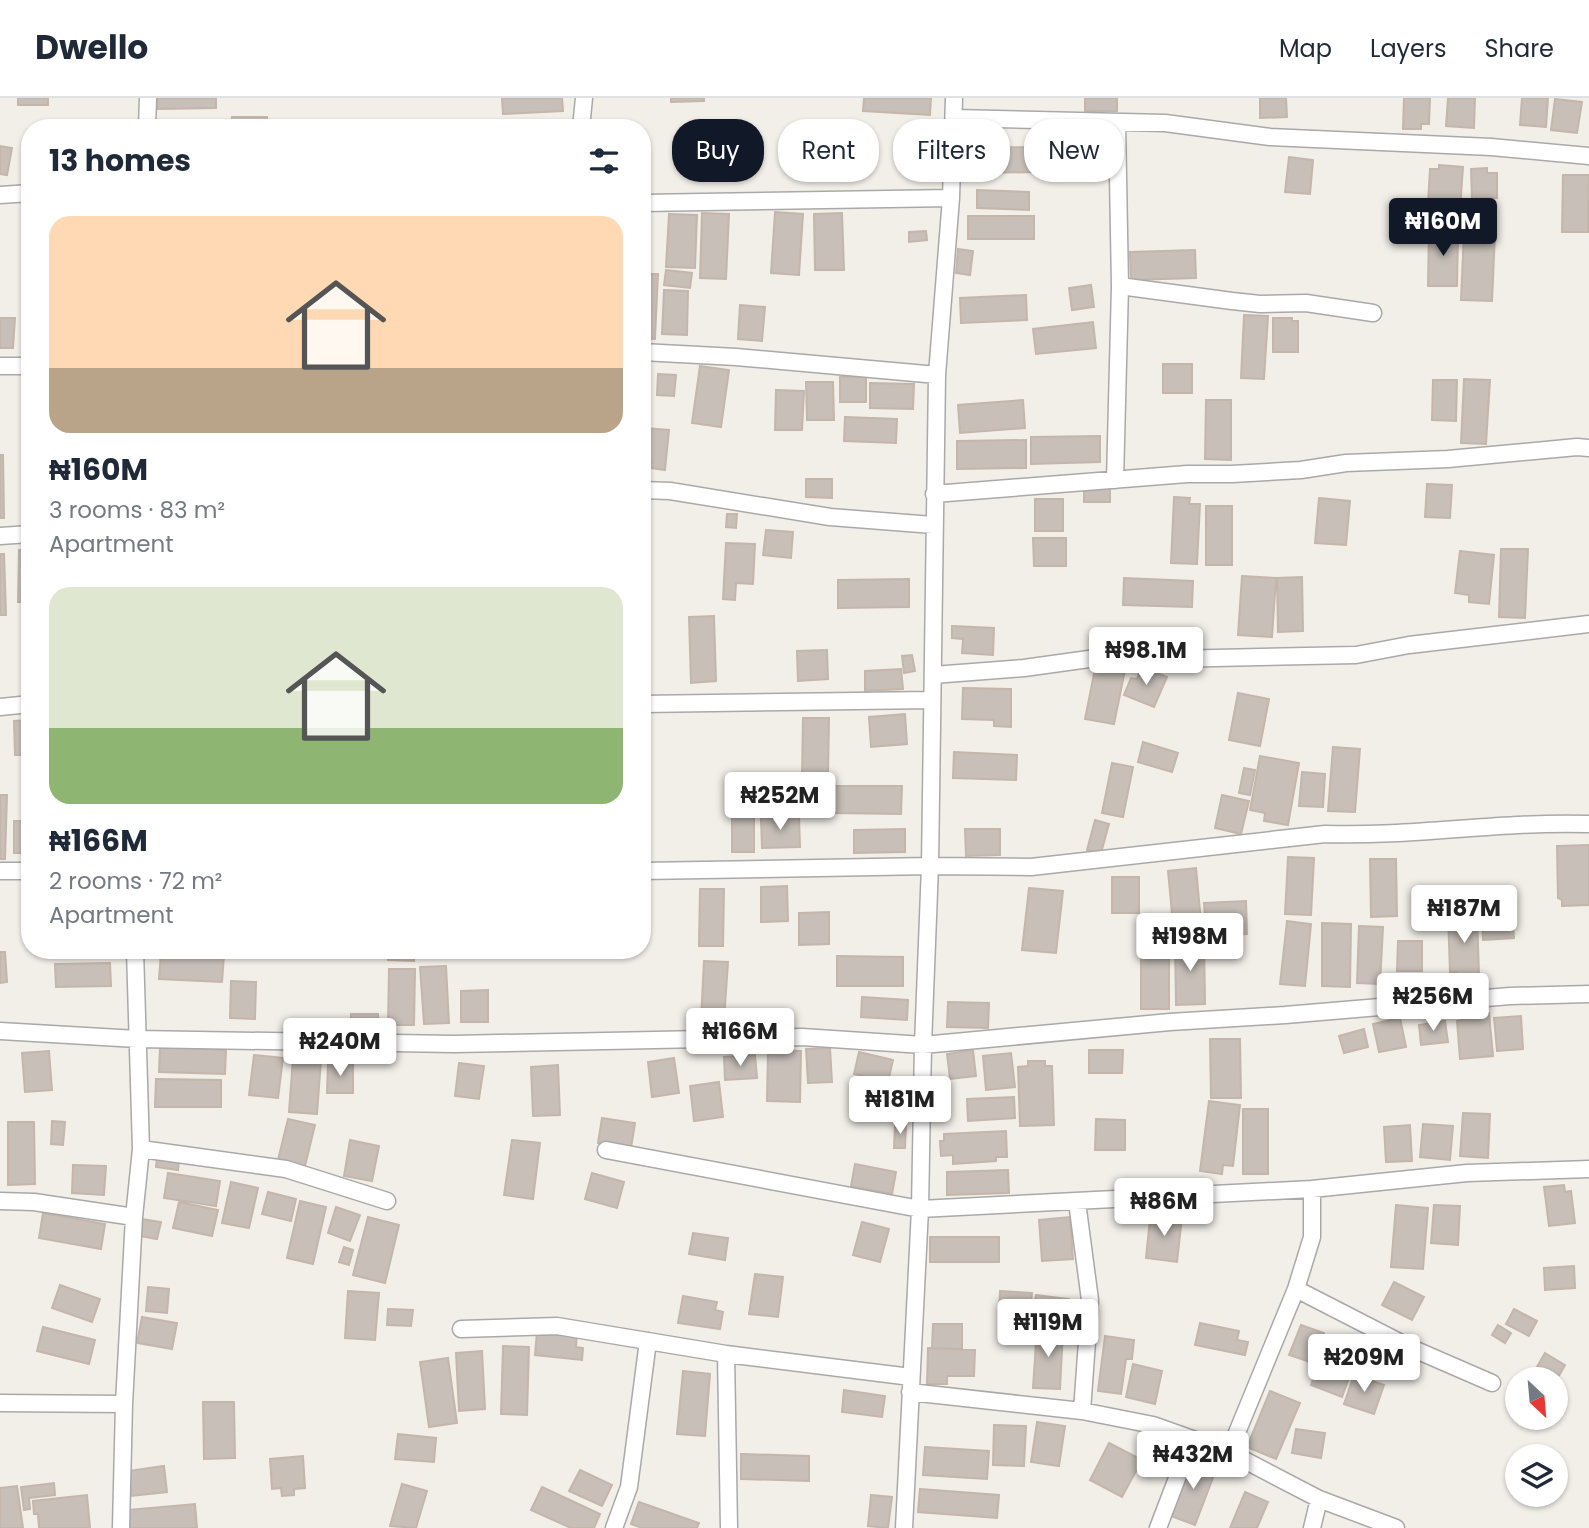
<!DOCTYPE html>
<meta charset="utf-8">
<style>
:root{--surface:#fff;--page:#f2f2f3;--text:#1f2937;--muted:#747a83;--line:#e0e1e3;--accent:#111827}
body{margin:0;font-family:Poppins,sans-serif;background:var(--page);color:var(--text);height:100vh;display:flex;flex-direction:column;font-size:26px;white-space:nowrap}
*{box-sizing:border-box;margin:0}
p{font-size:23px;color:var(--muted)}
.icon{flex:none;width:38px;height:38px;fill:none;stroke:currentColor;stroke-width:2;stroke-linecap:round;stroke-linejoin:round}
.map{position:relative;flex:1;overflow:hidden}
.sheet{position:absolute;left:21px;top:21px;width:630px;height:840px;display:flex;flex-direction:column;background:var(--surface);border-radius:28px;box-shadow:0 2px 5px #0004}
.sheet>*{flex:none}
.banner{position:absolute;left:672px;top:21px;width:665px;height:63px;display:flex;gap:14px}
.needle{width:46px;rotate:154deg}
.fabs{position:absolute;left:1505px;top:1269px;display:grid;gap:14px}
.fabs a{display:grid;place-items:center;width:63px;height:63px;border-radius:50%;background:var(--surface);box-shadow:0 2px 5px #0004;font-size:35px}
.price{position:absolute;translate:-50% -60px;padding:0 16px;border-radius:7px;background:#fff;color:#222;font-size:23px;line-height:46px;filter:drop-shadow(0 2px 4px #0008)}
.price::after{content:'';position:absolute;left:50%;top:42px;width:21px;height:16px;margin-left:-10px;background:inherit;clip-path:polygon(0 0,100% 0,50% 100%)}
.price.current{background:var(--accent);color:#fff}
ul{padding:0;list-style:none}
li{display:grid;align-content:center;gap:14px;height:371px;padding:0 28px}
li span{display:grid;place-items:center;height:217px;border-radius:21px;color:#555}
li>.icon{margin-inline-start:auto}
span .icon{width:126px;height:126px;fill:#fffc;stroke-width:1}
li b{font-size:30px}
h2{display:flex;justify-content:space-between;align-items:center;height:84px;padding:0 28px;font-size:30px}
.chip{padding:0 24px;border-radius:28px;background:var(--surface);box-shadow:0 2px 5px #0004;font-size:24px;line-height:63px}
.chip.current{background:var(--accent);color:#fff}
header{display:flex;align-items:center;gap:42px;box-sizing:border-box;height:98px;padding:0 35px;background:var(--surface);border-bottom:2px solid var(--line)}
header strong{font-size:33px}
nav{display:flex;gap:38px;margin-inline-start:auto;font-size:24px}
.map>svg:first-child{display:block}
.building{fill:#c7bfb8;stroke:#c4b6ab;stroke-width:2}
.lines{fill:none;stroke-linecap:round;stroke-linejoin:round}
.minor-casing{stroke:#a9a9a9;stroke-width:19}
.minor{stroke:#fff;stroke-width:16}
</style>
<header>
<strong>Dwello</strong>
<nav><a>Map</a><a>Layers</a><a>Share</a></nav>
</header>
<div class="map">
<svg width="1589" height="1430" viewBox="0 0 1589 1430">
<rect width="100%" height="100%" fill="#f2efe9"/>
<path class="building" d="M18 0H48V7H18Z
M157 0H216V10L158 11Z
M502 0H562L563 13 503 16Z
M671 0H704V3L671 4Z
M864 0H931L930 17 863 13Z
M1085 0H1117V13H1085Z
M1260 0H1286L1287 19 1260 20Z
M1404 0H1430L1429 26H1421V31H1403Z
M1448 0H1475L1474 30 1446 28Z
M1522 0H1548L1546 29 1520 27Z
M1555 1 1582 4 1577 35 1551 32Z
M232 19H267V30H232Z
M407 25H435V30H407Z
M971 31 989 32 988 41 970 39Z
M0 48 12 50 7 77 0 76Z
M1039 49V74L981 75V64L970 65V50Z
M1289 59 1313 62 1310 96 1285 94Z
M1439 67 1463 69 1459 125 1427 123 1430 71H1439Z
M1487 70V75H1497V100L1472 101 1471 71Z
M1563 77H1589L1588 134H1562Z
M977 92 1029 94V112L977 110Z
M775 114 803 116 799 177 771 175Z
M702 115 729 116 726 181 700 180Z
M842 115 844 172H815L814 116Z
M669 116 697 117 695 170 666 169Z
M968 118H1034V141H968Z
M926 133 927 142 909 144V134Z
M1429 133H1458L1457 188H1428Z
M1464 134 1495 135 1492 203 1461 202Z
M958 151 973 153 970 177 956 175Z
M1195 152 1196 180 1131 182 1130 154Z
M666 172 692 175 690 190 664 187Z
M642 176H658L655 241 642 240Z
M1091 187 1094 209 1072 212 1069 190Z
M664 192 688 193 687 237 662 236Z
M1026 197 1027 222 961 225 960 200Z
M740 207 765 209 762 243 738 241Z
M1244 217 1268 218 1264 281 1241 280Z
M0 220H15L13 250H0Z
M1273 220H1292V223H1298V254H1273Z
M1093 224 1096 250 1036 256 1033 231Z
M1163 266H1192V295H1163Z
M700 268 729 272 721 329 692 325Z
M642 272H648L646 305H642Z
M658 276 676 277 674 298 657 297Z
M840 279H866V304H840Z
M1464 281 1490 282 1486 346 1461 345Z
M1433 282H1457L1456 323 1432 322Z
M806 284H833L834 322H807Z
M870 285 914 286 913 311 870 310Z
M776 292 804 293 802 332H775Z
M1023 302 1025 330 960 335 958 307Z
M1206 302H1231V362L1205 361Z
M845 319 897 321 896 345 844 343Z
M644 330 669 332 665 372 650 370 651 363 642 362Z
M1100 338V364L1031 366V339Z
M1026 342V370L957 371V343Z
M0 357H3L4 420H0Z
M806 381H832V400L806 399Z
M1427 386 1452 387 1450 420 1425 419Z
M1084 391H1110V404H1084Z
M1174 399 1190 400 1189 406H1200L1197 466 1171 465Z
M1319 400 1350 403 1346 447 1315 445Z
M1035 401H1063V433H1035Z
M1206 408H1232V467H1206Z
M727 416H737L736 430 726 429Z
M766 432 793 434 791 460 763 457Z
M1033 440H1066V468H1034Z
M726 445 755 446 753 486 736 485 735 502 723 501Z
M1501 451H1528L1525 520 1499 519Z
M19 452H30V504H18Z
M1460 453 1494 457 1489 506 1469 504V497L1455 495Z
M0 456H4L6 517H0Z
M1242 478 1276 480 1272 539 1238 537Z
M1302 479 1303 533 1278 534 1277 480Z
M1124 480 1193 483 1192 509 1123 507Z
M909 481V509L838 510V482Z
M714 518 716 583 691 585 689 519Z
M952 528 994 530 993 557 962 555 963 541 952 540Z
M827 552 828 581 798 583 797 553Z
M642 553H646L648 595H642Z
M912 557 915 573 904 575 902 558Z
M1096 566 1125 572 1114 626 1085 621Z
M1142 569 1167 579 1154 609 1124 597 1131 580 1137 581Z
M901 571 903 591 865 593V573Z
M963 590 1011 591V629L994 628V622L962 621Z
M1238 595 1269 601 1260 648 1229 642Z
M905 616 907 646 871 649 869 619Z
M803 620H829L828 677H802Z
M30 622V657H15L14 623Z
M1143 644 1178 655 1172 674 1138 664Z
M1333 649 1360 651 1355 714 1328 713Z
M954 654 1017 657 1016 682 953 680Z
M1260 658 1299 665 1288 727 1264 723 1265 715 1250 712Z
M1112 665 1133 669 1123 719 1102 715Z
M1244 670 1255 672 1250 697 1239 695Z
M1302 674 1325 676 1323 709 1299 708Z
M833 688H902L901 716 832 715Z
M0 697H7L5 761H0Z
M1222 697 1249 703 1241 736 1215 730Z
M732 716H754V754H732Z
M799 719 800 749 762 750 761 720Z
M1095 722 1109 726 1101 755 1087 752Z
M14 723H30V755H14Z
M905 731V754L854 755V732Z
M965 731H1000V757L966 758Z
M1589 747V807L1562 808V802L1558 800 1557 748Z
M1288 759 1314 760 1311 817 1285 816Z
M1370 761H1396L1397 818 1371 819Z
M1196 770 1202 834 1174 837 1168 773Z
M1112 779H1139V815H1112Z
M787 788 788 823 761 824V789Z
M1029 790 1063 793 1056 855 1022 852Z
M700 791H724L723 848H699Z
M1246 803 1247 836 1213 838V832H1206L1204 805Z
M829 814V846L799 847V815Z
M1448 816H1477L1479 877H1472V880H1457V874H1450Z
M1512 817 1514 840 1483 842 1482 819Z
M1287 823 1311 826 1305 888 1280 886Z
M1322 825 1351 826 1350 889 1322 888Z
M1359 828 1383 829 1380 886 1357 885Z
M1204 843 1205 906 1176 907 1175 844Z
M1398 843H1422V873H1397Z
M1141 849H1169V911H1141Z
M231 852H256V860L230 859Z
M279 852H306V859H279Z
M388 852H414V863L388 862Z
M0 854H5L7 884 0 885Z
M161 854 224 857 222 884 159 881Z
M837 858 903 859V888H837Z
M704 863 728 864 724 923 701 922Z
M110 865 111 888 56 889 55 866Z
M446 868 449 925 424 926 420 869Z
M389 871H415L414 927H388Z
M231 883 256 884 255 921 230 920Z
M488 892V924H461V893Z
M862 899 908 902 907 922 861 919Z
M948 904 989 905 988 930 947 929Z
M1489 915 1493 958 1460 961 1457 923 1462 922V917Z
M351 916H378V930H351Z
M1521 918 1523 951 1497 953 1494 920Z
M1400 920 1406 949 1379 954 1373 926Z
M1445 923 1448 944 1421 947 1419 927Z
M1364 931 1368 949 1344 955 1339 938Z
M1210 941H1240L1241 1000H1211Z
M160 949 226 952 225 976 159 974Z
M830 950 832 984 808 985 806 951Z
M768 952 801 953 800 1004 767 1003Z
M973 952 976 978 950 981 947 956Z
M1089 952H1123L1122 975H1089Z
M49 953 52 992 25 994 22 955Z
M859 954 893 962 888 984 854 976Z
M1011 955 1015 989 986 992 983 958Z
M254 957 283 960 278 1000 249 997Z
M755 957 757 980 725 982 724 959Z
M293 960 321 962 317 1016 289 1014Z
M674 960 679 995 652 999 648 964Z
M1028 963H1045V968H1052L1054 1027 1020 1028 1018 969 1028 968Z
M328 964H353V995H327Z
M459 965 484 968 479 1001 455 998Z
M558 967 560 1017 533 1018 531 969Z
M156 981 221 982V1009H155Z
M719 984 723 1019 694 1023 690 988Z
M865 995 900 1000 896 1022 862 1016Z
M1014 999 1015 1020 968 1023 967 1001Z
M1209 1003 1240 1007 1233 1068 1223 1067 1222 1076 1200 1073Z
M1243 1011H1268V1076H1243Z
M1463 1015 1490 1016 1488 1060 1460 1058Z
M602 1020 635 1025 631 1050 598 1045Z
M288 1021 315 1027 305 1068 278 1062Z
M1096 1021 1125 1022V1052H1095Z
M52 1023 65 1024 63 1047 51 1046Z
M8 1024H34L35 1086 8 1087Z
M1423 1026 1453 1028 1450 1062 1420 1059Z
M895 1027H906L905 1050H894Z
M1410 1027 1412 1063 1386 1064 1384 1029Z
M1006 1033 1007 1059H996V1063L953 1066V1057L941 1058 940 1043H944V1036Z
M350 1042 379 1048 372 1083 344 1078Z
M512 1042 540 1045 533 1101 504 1097Z
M157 1060 179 1062 178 1072 156 1069Z
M855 1066 896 1074 892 1096 851 1088Z
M73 1067 106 1068 104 1097 72 1095Z
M1008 1072 1009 1095 947 1097V1074Z
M168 1075 220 1083 216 1108 164 1100Z
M592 1075 624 1084 617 1110 585 1101Z
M231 1084 258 1090 249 1130 222 1125Z
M1564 1087 1565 1094 1571 1093 1575 1125 1549 1128 1544 1089Z
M268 1094 296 1101 291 1123 262 1116Z
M300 1103 326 1109 313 1166 287 1160Z
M179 1104 218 1112 212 1138 173 1130Z
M1396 1107 1428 1110 1423 1171 1391 1169Z
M1434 1107 1460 1108 1458 1147 1431 1145Z
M336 1109 360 1117 350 1143 328 1135Z
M43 1115 105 1126 101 1151 39 1140Z
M1157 1117 1182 1119 1177 1164 1146 1160 1150 1121 1156 1122Z
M368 1119 399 1127 385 1185 353 1177Z
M1070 1119 1073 1161 1042 1163 1039 1122Z
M142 1121 161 1124 157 1141 140 1138Z
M862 1124 889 1131 880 1164 853 1157Z
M693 1135 728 1140 725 1162 689 1156Z
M930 1139H999V1164H930Z
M344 1149 353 1152 349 1167 339 1164Z
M1574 1168 1575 1190 1545 1192 1544 1170Z
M755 1176 783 1179 778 1219 749 1216Z
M1394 1184 1424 1199 1412 1222 1382 1207Z
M60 1187 100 1201 92 1224 52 1210Z
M148 1189 169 1191 167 1215 146 1213Z
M348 1193 379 1195 375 1242 345 1240Z
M1000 1193 1032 1195 1030 1218 999 1216Z
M1036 1197 1069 1201 1065 1226 1033 1221Z
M683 1198 717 1204 715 1212 723 1214 720 1231 678 1225Z
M388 1211 413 1212 411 1228 387 1227Z
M1514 1211 1537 1223 1529 1238 1506 1226Z
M142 1219 177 1225 172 1251 137 1245Z
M1200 1225 1239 1233 1237 1242 1248 1244 1245 1257 1195 1247Z
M933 1226H962V1251L932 1250Z
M1301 1227 1324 1235 1313 1265 1289 1257Z
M1498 1227 1511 1235 1505 1245 1492 1237Z
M43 1229 95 1242 89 1266 37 1253Z
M1037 1230 1063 1232 1060 1291 1033 1290Z
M537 1233 577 1237 576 1249 583 1250 582 1262 535 1257Z
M1105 1238 1134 1242 1132 1261H1126L1121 1296 1098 1293Z
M503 1248 529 1249 527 1317 501 1316Z
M928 1250 975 1252 974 1278H947V1286H927Z
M482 1253 485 1311 459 1313 456 1255Z
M1545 1255 1565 1267 1556 1283V1281H1530Z
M1322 1257 1353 1269 1342 1299 1311 1287Z
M448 1260 457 1325 429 1329 420 1264Z
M1133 1266 1162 1273 1155 1306 1126 1299Z
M683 1273 710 1276 705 1338 677 1336Z
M1354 1277 1384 1287 1374 1316 1344 1306Z
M844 1292 885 1298 882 1319 842 1314Z
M1270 1293 1300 1305 1276 1361 1247 1349Z
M203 1304H234L235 1360 204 1361Z
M1037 1324 1065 1328 1059 1368 1031 1364Z
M994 1327 1026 1328 1024 1368 993 1367Z
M1296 1331 1325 1335 1321 1360 1292 1355Z
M398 1336 436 1340 434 1364 395 1361Z
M1109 1345 1142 1362 1122 1399 1090 1382Z
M925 1349 989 1353 987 1381 923 1377Z
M741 1356 809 1358V1383L741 1381Z
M303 1358 305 1390 294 1391V1397L282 1398 281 1390 272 1391 270 1361Z
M1190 1359 1217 1369 1195 1427 1168 1417Z
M164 1368 167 1394 131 1398 128 1373Z
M580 1372 612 1387 602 1408 569 1393Z
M54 1385 55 1397 29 1400 30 1411 24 1412 21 1389Z
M402 1386 427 1393 416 1430 390 1428Z
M17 1388 23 1430H0V1390Z
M542 1389 600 1416 594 1430H571L531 1412Z
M920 1391 999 1397 997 1420 918 1414Z
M1245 1394 1268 1404 1257 1430H1230Z
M87 1397 90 1430H39L38 1416H34L33 1403Z
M871 1397 892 1399 888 1430 868 1428Z
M639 1404 699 1425 697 1430H642L631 1426Z
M195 1406 197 1430H130L129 1412Z"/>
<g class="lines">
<g class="minor-casing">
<path id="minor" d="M955 20 1165 25 1270 39 1491 49 1589 58
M147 30 148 0
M581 30 584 0
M0 97 30 95
M642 105 951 100
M1120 188 1232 203 1260 206 1306 205 1373 215
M642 254 736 259 937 277
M0 268H30
M1115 382 1120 188 1117 24
M642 392 670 393 830 419 933 427
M934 396 1187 376H1232L1301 372 1346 365 1448 361 1577 349 1589 350
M0 438 30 436
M933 577 1024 570 1125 556 1170 561 1356 557 1409 547 1589 526
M642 606 931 602
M0 609 30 606
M0 773H30
M642 773 930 768 1031 769 1325 736C1413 739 1501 723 1589 726
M0 933 137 941 454 946 802 939 923 947 1170 924 1285 917 1510 898 1589 896
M141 1051 286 1071 387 1103
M606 1052 920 1111 1312 1091 1467 1075 1589 1071
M0 1103 34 1104 134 1119
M1077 1104 1090 1202 1082 1313
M1296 1191 1409 1249 1492 1285
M461 1231 557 1228 726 1256 911 1279
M726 1256 729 1430
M910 1294 1082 1313 1153 1327 1229 1354 1319 1401 1396 1430
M0 1305 124 1306
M1229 1354 1296 1191 1312 1139V1091
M121 1430 124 1306 134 1119 141 1051 135 852
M614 1430 629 1389 648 1243
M904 1430 920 1111 923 947 930 768 937 277 951 100 954 0
M1158 1430 1192 1341
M1312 1430 1319 1401"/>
</g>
<use href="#minor" class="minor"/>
</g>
</svg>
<div class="fabs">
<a><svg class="needle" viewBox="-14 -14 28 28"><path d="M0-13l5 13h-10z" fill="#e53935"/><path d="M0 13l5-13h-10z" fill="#747a83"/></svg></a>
<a><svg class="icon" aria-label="layers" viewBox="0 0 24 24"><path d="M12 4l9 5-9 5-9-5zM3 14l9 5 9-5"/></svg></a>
</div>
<b class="price current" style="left:1443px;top:160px">₦160M</b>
<b class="price" style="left:1146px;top:589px">₦98.1M</b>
<b class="price" style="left:780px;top:734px">₦252M</b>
<b class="price" style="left:1464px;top:847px">₦187M</b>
<b class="price" style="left:1190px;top:875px">₦198M</b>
<b class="price" style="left:1433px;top:935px">₦256M</b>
<b class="price" style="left:740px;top:970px">₦166M</b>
<b class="price" style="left:340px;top:980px">₦240M</b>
<b class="price" style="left:900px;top:1038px">₦181M</b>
<b class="price" style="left:1164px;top:1140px">₦86M</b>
<b class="price" style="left:1048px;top:1261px">₦119M</b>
<b class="price" style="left:1364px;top:1296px">₦209M</b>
<b class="price" style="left:1193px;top:1393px">₦432M</b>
<div class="banner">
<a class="chip current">Buy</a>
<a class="chip">Rent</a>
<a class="chip">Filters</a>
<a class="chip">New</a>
</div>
<section class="sheet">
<h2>13 homes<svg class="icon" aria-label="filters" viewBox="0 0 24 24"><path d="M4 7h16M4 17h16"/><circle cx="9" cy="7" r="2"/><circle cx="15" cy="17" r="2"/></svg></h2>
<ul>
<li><span style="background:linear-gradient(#ffd9b3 70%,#b9a48a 0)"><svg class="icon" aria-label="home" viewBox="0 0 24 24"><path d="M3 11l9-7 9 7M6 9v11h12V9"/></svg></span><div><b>₦160M</b><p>3 rooms · 83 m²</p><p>Apartment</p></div></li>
<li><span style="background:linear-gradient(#dfe7d0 65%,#8fb573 0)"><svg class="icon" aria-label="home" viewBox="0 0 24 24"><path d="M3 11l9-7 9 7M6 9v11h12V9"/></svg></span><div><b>₦166M</b><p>2 rooms · 72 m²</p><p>Apartment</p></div></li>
</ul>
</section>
</div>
